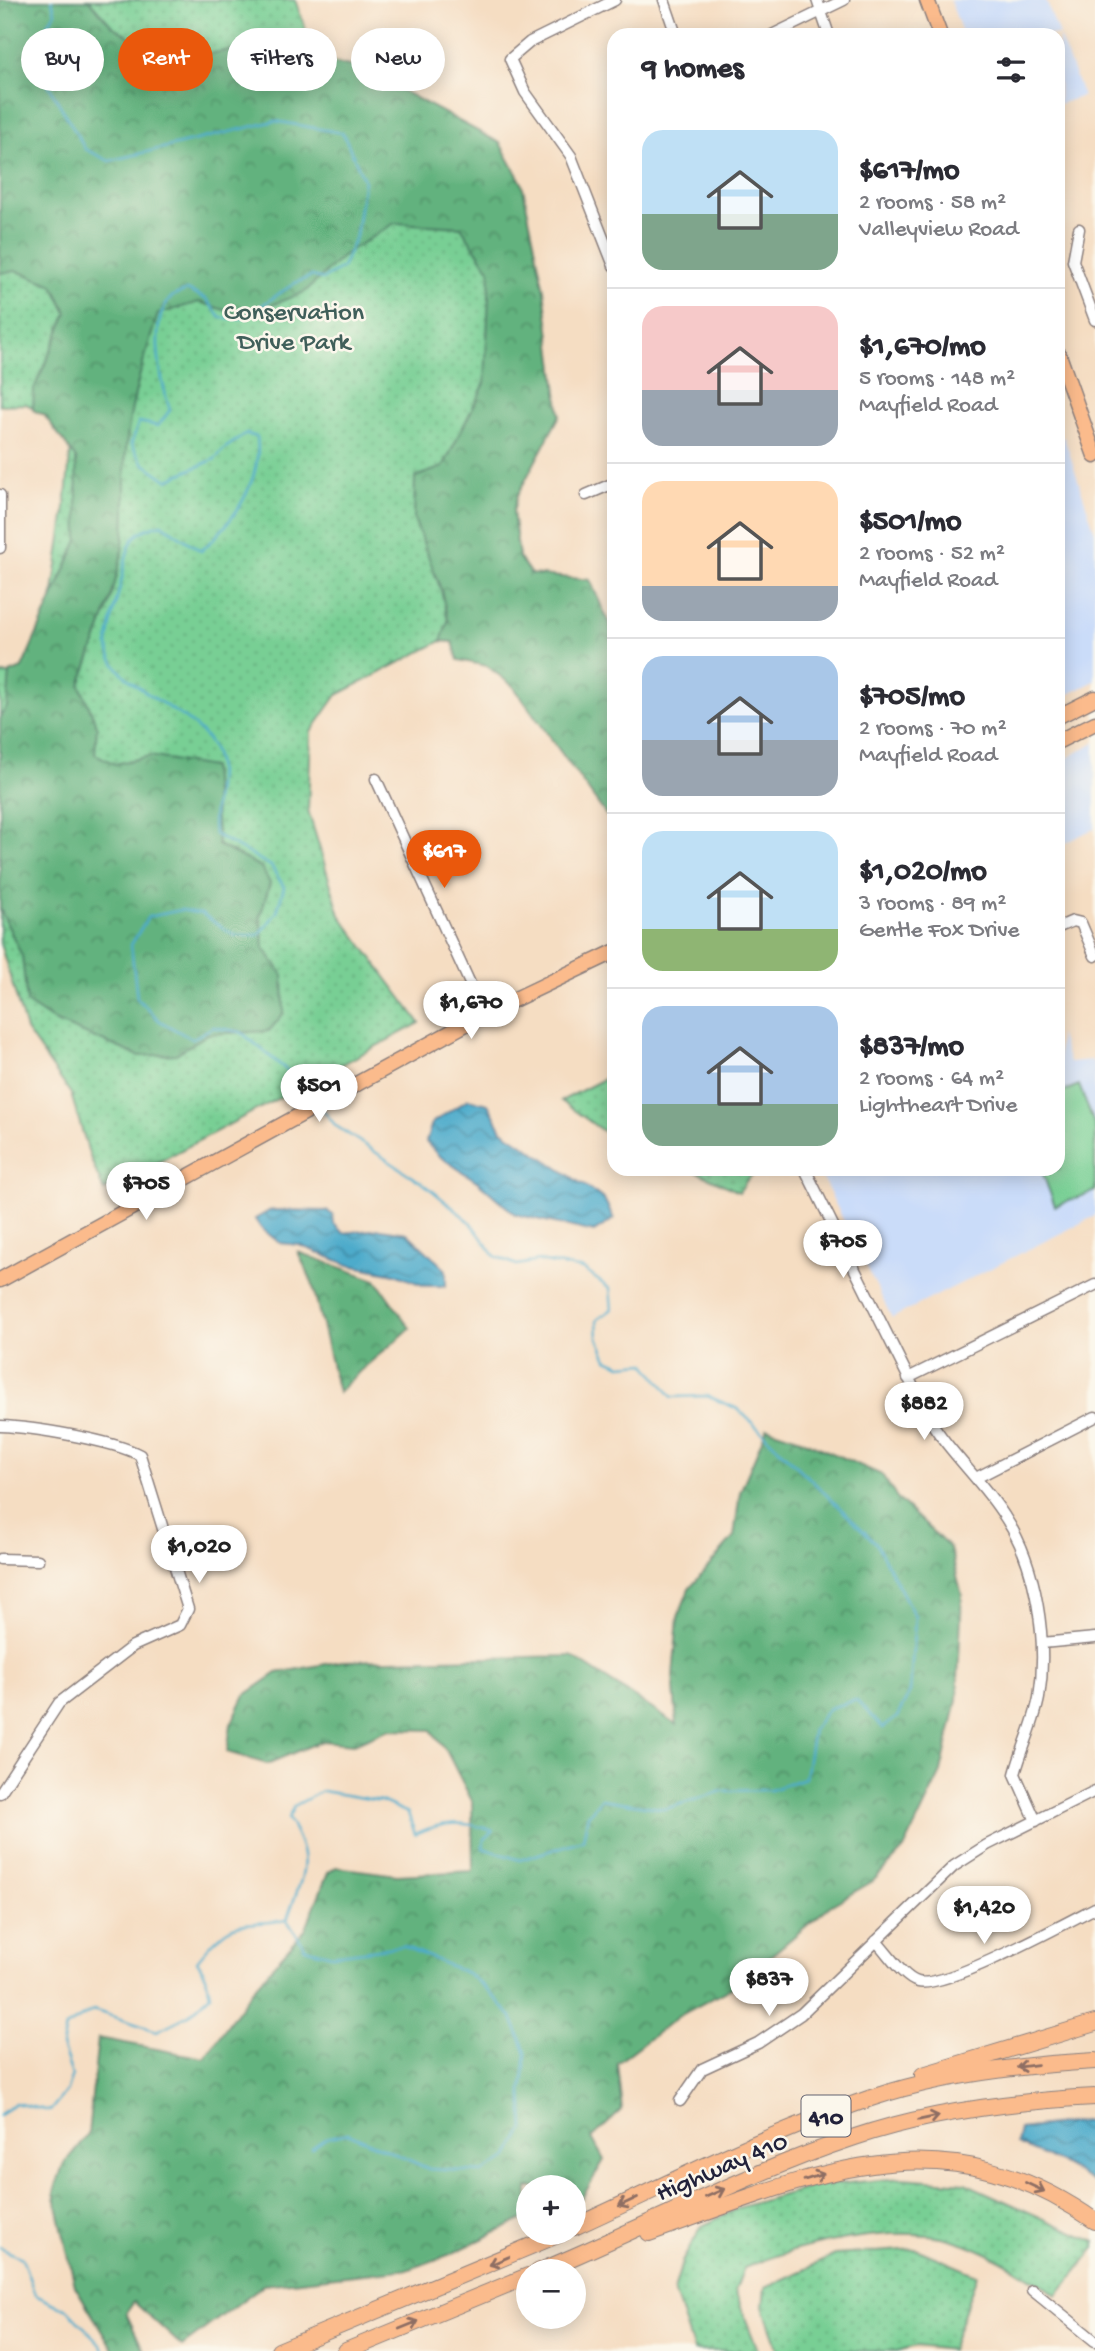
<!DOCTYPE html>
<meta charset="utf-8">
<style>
:root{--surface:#fff;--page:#f7f7f7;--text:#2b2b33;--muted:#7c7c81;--line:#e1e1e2;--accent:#ea580c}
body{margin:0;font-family:"Gochi Hand",sans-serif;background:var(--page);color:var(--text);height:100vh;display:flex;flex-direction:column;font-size:26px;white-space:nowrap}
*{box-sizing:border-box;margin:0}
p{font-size:23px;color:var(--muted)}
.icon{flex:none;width:38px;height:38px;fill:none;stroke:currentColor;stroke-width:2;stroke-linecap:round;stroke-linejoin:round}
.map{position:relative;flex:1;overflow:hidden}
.sheet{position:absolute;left:607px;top:28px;width:458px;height:1148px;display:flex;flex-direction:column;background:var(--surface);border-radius:21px;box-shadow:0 4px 18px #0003}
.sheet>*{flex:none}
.guide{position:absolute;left:21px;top:28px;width:481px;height:63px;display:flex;gap:14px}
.fabs{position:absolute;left:516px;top:2175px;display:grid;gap:14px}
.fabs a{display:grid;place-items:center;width:70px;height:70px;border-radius:50%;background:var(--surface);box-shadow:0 4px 18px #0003;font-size:35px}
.price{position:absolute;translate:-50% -60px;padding:0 16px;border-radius:24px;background:#fff;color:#222;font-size:23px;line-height:46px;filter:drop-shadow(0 2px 4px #0008)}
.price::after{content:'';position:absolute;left:50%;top:42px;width:21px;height:16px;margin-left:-10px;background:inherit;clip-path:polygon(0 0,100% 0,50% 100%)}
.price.on{background:var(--accent);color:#fff}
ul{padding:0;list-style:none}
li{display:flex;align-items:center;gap:21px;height:175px;padding:0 35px}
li+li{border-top:2px solid var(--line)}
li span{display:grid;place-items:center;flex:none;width:196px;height:140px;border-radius:21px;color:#555}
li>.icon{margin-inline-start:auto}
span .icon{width:84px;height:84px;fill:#fffc;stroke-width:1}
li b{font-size:30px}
h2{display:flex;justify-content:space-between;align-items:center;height:84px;padding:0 35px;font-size:30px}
.chip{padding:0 24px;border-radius:32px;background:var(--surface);box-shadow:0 4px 18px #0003;font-size:24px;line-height:63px}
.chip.on{background:var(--accent);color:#fff}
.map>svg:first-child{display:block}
.built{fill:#cadcf9}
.grass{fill:url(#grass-dots);stroke:#4d7868;stroke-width:2}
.forest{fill:url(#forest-crowns);stroke:#426a5c;stroke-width:2}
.garden{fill:#78cf94;stroke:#4d7868;stroke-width:2}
.water{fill:url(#water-waves);stroke:#386683;stroke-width:2}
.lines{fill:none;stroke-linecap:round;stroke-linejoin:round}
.stream{stroke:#4dabcb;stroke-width:2.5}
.minor-casing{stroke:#8c807e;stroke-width:13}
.major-casing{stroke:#8c807e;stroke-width:17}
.highway-casing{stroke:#8c807e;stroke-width:18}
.minor{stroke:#fff;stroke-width:10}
.major{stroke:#fbbb8c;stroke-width:14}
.highway{stroke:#fbbb8c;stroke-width:16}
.oneway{stroke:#8e6e64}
.labels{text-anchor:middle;stroke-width:5;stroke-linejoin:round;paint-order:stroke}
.shield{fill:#fbf7ec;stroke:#636270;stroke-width:2}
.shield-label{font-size:24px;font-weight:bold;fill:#22223b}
.park-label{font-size:26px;fill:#405f5a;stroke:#fbf7ec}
.street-label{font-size:26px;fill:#22223b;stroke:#fbf7ec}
</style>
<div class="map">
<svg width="1095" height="2351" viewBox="0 0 1095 2351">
<defs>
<pattern id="grass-dots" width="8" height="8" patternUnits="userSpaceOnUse" patternTransform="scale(1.75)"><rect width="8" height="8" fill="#78cf94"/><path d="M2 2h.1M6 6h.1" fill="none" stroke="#68b180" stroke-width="1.8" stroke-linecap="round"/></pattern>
<pattern id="forest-crowns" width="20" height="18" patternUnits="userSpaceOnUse" patternTransform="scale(1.75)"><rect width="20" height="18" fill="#62b27e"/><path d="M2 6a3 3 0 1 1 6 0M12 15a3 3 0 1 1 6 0" fill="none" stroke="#509068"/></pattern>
<pattern id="water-waves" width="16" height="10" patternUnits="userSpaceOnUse" patternTransform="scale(1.75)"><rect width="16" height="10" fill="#4dabcb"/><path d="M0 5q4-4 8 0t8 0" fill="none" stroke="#408ba6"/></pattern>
</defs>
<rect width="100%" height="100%" fill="#fbf7ec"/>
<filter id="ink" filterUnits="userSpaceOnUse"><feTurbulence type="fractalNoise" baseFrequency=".0143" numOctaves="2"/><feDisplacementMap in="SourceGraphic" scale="14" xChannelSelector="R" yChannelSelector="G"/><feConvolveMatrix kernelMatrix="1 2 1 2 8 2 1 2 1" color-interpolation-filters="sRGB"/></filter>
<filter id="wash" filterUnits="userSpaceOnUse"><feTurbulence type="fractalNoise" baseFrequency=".00686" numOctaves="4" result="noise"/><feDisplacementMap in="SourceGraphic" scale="28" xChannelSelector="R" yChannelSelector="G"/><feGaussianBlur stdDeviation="1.57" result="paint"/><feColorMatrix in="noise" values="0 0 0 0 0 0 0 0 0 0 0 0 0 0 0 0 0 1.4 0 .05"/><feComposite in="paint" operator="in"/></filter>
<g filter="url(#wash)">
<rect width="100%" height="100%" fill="#f5ddc2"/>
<path class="built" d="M950 0H1046L1059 35H963Z
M1059 36 1083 96 1059 104Z
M1064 437 1095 532V681L1059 699V440Z
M1095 742V828L1059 846V763Z
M1059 1034 1069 1062 1092 1060 1095 1069V1216L892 1318 818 1169H1059Z"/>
<path class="grass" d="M0 0H295L321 72 462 123 550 335 509 486 519 557 545 595 614 655 441 641 337 695 311 732 308 810 340 915 420 1023 104 1191 90 1157 71 1094 26 1030 0 943V674L41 675 64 517 73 427 26 404 0 405Z
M614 1074V1139L561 1101Z
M691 1169H763L749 1177 739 1192Z
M902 2178 965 2183 1095 2242V2248L1057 2295C1024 2274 991 2251 953 2240 896 2223 797 2245 744 2268L735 2291 758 2351H694L674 2291 682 2262 702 2226 741 2207 815 2186Z
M916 2249 977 2275 951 2350 916 2346 897 2351H779L763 2307 765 2288 835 2255Z"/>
<path class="forest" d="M0 0H89L112 26 171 61 284 40 309 62 320 59 362 69 500 143 522 183 544 290 560 415 517 496 513 512 519 558 531 574 590 580 610 625 614 655V826L513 686 487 666 458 660 453 642 441 641 448 621 441 590 414 519 415 477 443 467 485 383 490 271 461 227 395 223 345 254 305 292 243 316 199 302 158 314C145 355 132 396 127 439 122 480 129 521 120 562 111 605 95 644 80 685L97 726 95 754 115 764 150 756 212 767 218 845 261 867 270 883 260 917 264 948 283 975 284 1013 269 1031 208 1034 176 1054 139 1056 56 1022 27 1003 22 956 0 909V717L7 707 10 673 22 668 78 540 76 458 44 415 33 410 34 389 67 313 53 285 17 271 0 273Z
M298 1252 376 1280 410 1328C386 1351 360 1368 338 1393L312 1282Z
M767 1428 798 1438 882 1475 898 1499 950 1548 962 1595 957 1700 941 1772 904 1849 873 1881 830 1906 735 1986 679 2016 617 2063 622 2110 592 2138 604 2160 582 2198 574 2201V2188H528V2217L451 2254 410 2269 263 2285 182 2346 134 2302 126 2313 144 2351H114L75 2286 54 2192 63 2165 88 2134 98 2038 204 2058 256 1985 305 1930 328 1873 336 1867 397 1875 473 1871 472 1801 447 1752 431 1730 389 1729 354 1744 322 1741 267 1764 227 1752 231 1724 245 1695 277 1673 342 1661 571 1656 677 1725 673 1676 678 1617 689 1589 734 1537 740 1492Z"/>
<path class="garden" d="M1079 1085 1095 1126V1191L1055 1206 1041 1169H1059V1093Z"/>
<path class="water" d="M468 1099 488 1104 502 1130 604 1199 614 1219 594 1232 515 1214 478 1182 439 1156 426 1142 432 1123Z
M271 1210 327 1211 333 1215 334 1224 343 1233 381 1229 407 1233 446 1270V1286H425L395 1274 349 1265 299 1245 280 1243 261 1228 255 1219Z
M1095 2120V2183L1061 2163 1017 2144 1020 2129Z"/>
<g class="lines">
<path class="stream" d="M52 0 55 13 47 26 36 63 85 149 109 161 275 121 343 133 364 180 356 236 342 268 323 279 312 276 295 283 243 318H221L206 299 187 290C183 292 175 294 172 297 147 319 161 382 170 410L158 426 139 422 131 444 143 463 167 480 215 459 225 448 246 434 257 437C263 481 232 524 201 551L162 524C130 531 129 543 123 573 120 590 107 631 108 646 112 686 187 709 208 740 229 770 209 802 214 834L271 866 284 887 277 912 259 935H234L202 914 181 910 148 917 131 945 137 998 160 1021 192 1039 213 1027 241 1032 302 1083 315 1099
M287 1920 305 1948 332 1955 403 1946 467 1973 490 1992 512 2017 526 2053 522 2092 524 2129 508 2158 482 2172 429 2169 348 2133 326 2138 312 2148
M0 2116 15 2103 50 2111 67 2090 72 2075 62 2046 66 2027 93 2010 157 2031 189 2015 210 1995 206 1976 197 1961C235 1914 234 1928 287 1920 302 1873 315 1865 288 1819L294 1806 322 1791 381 1801 408 1813 415 1834C444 1821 463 1820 493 1831L484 1840 483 1848 520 1860 583 1840 588 1815 601 1799 665 1809 722 1791 771 1790 805 1778 813 1729 829 1708 856 1700 883 1728 897 1717 910 1692 915 1617 876 1543 738 1409 707 1396 672 1397 645 1363 621 1365 607 1359 598 1338 597 1320 612 1309 610 1289 583 1269 539 1261 517 1265 495 1256 470 1222 428 1187 336 1126 323 1110
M0 2248 22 2258 35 2295 68 2310 101 2345 103 2351"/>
</g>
</g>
<g filter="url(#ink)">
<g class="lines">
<g class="minor-casing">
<path id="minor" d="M664 0 676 35
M817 0 829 35
M772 35 844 0
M1079 229 1073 261 1095 320
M614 266 571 156 525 92 510 59 530 42 615 0
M586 495 614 483
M0 548V495
M376 779 484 1014
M1059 927 1073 921 1081 923 1095 956
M805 1169 927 1415C949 1453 982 1480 1005 1517 1037 1565 1048 1641 1039 1698 1034 1724 1022 1748 1015 1774L1036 1821
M908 1378 1095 1285
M0 1426C32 1427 112 1440 140 1455L188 1609 180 1625 133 1646 59 1703 0 1793
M976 1478 1095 1417
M0 1559 38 1560
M1042 1643 1095 1638
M876 1941C887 1952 903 1978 918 1982 945 1989 1066 1923 1095 1908
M680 2101 702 2069 758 2043 801 2014 954 1866 987 1845 1095 1791
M1032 2290 1095 2341"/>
</g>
<g class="major-casing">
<path id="major" d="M927 0 940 35
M1059 355 1095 456
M1059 716 1095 698
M1059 741 1095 723
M0 1280 484 1014 614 952"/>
</g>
<g class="highway-casing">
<path id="highway" d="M923 2075 1095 2023
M574 2227C672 2182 769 2133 871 2098 942 2074 1020 2065 1095 2061
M649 2233C808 2177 939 2111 1095 2221
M538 2272C644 2228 746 2173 855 2137 932 2111 1015 2101 1095 2097
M279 2351 562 2233
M346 2351 528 2276"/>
</g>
<use href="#minor" class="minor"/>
<use href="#major" class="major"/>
<use href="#highway" class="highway"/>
</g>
<defs><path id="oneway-shaft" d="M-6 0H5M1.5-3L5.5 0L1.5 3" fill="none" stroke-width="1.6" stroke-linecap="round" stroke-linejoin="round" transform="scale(1.75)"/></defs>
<g class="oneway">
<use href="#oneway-shaft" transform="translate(1027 2066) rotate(172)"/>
<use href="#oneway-shaft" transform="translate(929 2118) rotate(-12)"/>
<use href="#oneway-shaft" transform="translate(814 2177) rotate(-18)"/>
<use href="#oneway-shaft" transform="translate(1035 2187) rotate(25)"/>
<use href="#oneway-shaft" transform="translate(715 2193) rotate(-24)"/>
<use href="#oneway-shaft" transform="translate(628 2202) rotate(155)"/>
<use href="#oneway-shaft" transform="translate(499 2261) rotate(157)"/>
<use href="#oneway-shaft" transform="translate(409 2325) rotate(-22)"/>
</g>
</g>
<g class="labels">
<rect class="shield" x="801.5" y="2095.5" width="49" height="41" rx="5"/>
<g class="shield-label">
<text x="826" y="2124">410</text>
</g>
<g class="park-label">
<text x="294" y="319">Conservation<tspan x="294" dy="30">Drive Park</tspan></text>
</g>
<g class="street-label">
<text transform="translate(721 2165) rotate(-23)" y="9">Highway 410</text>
</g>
</g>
</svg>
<div class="fabs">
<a>+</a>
<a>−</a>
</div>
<b class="price on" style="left:444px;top:890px">$617</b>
<b class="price" style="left:471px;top:1041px">$1,670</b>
<b class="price" style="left:319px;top:1124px">$501</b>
<b class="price" style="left:146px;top:1222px">$705</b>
<b class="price" style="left:843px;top:1280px">$705</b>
<b class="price" style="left:924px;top:1442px">$882</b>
<b class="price" style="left:199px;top:1585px">$1,020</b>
<b class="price" style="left:984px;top:1946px">$1,420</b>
<b class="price" style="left:769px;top:2018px">$837</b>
<div class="guide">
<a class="chip">Buy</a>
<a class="chip on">Rent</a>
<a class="chip">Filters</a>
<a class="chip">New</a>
</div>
<section class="sheet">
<h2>9 homes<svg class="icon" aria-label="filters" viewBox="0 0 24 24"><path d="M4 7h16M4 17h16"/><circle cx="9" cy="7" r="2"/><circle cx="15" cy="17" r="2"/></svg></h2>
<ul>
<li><span style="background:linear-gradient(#bfe0f5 60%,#7fa58c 0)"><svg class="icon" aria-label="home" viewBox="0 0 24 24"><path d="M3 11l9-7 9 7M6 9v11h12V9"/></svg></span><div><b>$617/mo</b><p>2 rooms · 58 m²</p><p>Valleyview Road</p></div></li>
<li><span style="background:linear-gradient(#f6c9c9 60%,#9aa5b1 0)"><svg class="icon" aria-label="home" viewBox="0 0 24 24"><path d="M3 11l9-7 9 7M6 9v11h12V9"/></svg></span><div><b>$1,670/mo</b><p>5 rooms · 148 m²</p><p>Mayfield Road</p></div></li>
<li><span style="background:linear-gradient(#ffd9b3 75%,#9aa5b1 0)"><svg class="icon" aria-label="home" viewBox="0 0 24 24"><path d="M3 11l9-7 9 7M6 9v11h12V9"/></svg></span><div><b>$501/mo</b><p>2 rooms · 52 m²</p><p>Mayfield Road</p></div></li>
<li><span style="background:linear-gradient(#a9c7e8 60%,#9aa5b1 0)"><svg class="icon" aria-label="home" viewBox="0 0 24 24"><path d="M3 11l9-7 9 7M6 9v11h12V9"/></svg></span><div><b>$705/mo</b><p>2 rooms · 70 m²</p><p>Mayfield Road</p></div></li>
<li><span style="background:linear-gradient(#bfe0f5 70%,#8fb573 0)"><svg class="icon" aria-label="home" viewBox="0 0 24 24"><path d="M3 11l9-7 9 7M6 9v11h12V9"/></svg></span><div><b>$1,020/mo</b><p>3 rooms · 89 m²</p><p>Gentle Fox Drive</p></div></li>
<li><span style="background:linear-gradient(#a9c7e8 70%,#7fa58c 0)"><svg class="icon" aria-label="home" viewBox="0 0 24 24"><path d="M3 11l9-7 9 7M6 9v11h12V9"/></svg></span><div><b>$837/mo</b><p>2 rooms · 64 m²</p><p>Lightheart Drive</p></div></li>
</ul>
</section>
</div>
